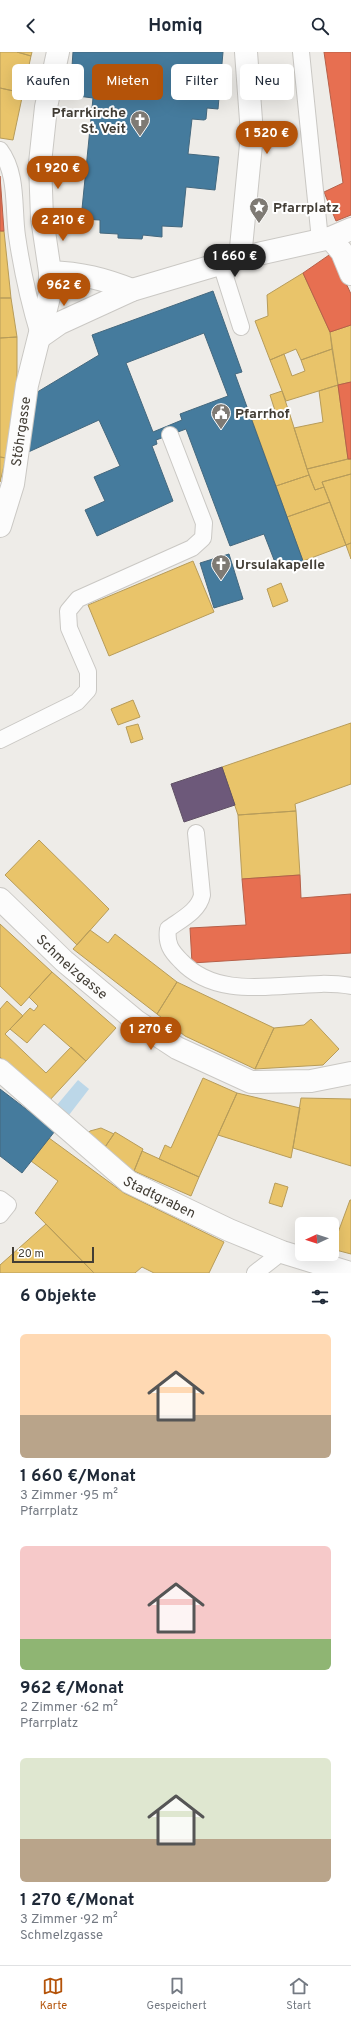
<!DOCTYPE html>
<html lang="de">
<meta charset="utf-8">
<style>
:root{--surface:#fff;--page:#f6f6f7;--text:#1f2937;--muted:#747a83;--line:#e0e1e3;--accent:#b45309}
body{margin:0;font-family:Overpass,sans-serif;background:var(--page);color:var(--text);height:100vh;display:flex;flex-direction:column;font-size:15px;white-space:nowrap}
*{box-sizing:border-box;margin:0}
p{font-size:13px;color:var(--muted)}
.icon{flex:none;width:22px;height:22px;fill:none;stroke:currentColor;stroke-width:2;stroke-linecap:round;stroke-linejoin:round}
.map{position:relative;height:1221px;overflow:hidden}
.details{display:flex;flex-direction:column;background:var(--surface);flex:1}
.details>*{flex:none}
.guide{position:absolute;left:12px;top:12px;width:327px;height:36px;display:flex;gap:8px}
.needle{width:26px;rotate:267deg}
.buttons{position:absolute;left:295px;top:1165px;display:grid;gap:8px}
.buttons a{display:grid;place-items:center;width:44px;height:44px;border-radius:6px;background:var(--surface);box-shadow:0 4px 16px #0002;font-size:20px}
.scale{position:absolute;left:12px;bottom:10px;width:82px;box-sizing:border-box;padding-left:4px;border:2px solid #423d35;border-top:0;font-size:11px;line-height:14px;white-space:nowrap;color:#423d35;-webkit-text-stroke:3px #fff;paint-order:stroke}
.price{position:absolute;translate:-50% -34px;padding:0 9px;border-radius:14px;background:var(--accent);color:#fff;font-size:13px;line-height:26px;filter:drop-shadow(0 1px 2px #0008)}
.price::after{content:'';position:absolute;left:50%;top:24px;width:12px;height:9px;margin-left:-6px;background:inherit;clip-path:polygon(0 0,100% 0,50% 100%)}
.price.current{background:#222;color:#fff}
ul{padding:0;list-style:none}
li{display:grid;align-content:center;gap:8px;height:212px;padding:0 20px}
li span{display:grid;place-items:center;height:124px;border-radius:6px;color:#555}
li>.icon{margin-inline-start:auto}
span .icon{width:72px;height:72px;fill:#fffc;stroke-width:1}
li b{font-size:17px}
h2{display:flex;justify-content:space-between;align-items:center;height:48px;padding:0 20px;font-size:17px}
.tag{padding:0 14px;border-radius:6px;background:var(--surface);box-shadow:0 4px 16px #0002;font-size:14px;line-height:36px}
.tag.current{background:var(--accent);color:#fff}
header{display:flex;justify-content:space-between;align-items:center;height:52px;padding:0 20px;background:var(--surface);font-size:18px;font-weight:700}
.dock{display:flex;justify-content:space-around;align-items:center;height:56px;border-top:1px solid var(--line);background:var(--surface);font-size:11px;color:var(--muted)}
.dock a{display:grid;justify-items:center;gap:2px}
.dock .current{color:var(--accent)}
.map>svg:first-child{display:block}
.water{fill:#bcd7e8}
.homes{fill:#e9c46a;stroke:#b79c5a}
.shops{fill:#e76f51;stroke:#b66049}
.offices{fill:#6d597a;stroke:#605165}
.public{fill:#457b9d;stroke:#44687e;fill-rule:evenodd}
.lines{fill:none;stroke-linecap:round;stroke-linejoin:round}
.lane-casing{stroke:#cac8c4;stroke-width:18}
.street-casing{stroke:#cac8c4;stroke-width:24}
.lane{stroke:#fcfcfc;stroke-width:16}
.street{stroke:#fcfcfc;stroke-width:22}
.labels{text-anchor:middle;stroke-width:4;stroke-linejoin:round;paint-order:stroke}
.poi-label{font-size:14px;font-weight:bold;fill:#423d35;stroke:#fff;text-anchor:start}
.street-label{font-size:14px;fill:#423d35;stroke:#fff}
</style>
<header><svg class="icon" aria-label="back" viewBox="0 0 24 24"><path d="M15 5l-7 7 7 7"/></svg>Homiq<svg class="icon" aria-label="search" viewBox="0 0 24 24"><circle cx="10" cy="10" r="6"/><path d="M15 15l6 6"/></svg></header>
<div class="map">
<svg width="351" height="1221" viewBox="0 0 351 1221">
<rect width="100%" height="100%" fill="#eeece8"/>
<path class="water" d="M78 1028 89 1037 69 1063 57 1053Z"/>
<path class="homes" d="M0 0H17L31 4 23 41 0 36Z
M17 0H32L31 4Z
M0 36 23 41 13 88 0 86Z
M0 179H4L11 246H0Z
M303 221 330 280 332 297 301 308 296 297 270 308 255 269 268 264 267 243Z
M0 246H11L17 285 0 286Z
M351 273V330L338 333 330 280Z
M17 285V339L6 406 0 405V286Z
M332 297 338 333 286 349 270 308 284 302 292 324 305 319 301 308Z
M338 333 348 407 307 417 294 376 323 370 319 339Z
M282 339 290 363 277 365 270 343Z
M290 363 309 423 276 434 252 368Z
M0 405 6 406 0 430Z
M348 407H351V422L322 430 324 435 315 438 307 417Z
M351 422V491L346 493 322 430Z
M309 423 315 438 324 435 330 450 287 465 276 434Z
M330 450 346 493 303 509 287 465Z
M351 491V507L346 493Z
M193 509 214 560 109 604 88 553Z
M281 531 288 549 273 555 267 537Z
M133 648 140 665 118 673 111 657Z
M351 671V732L295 752 296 759 238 763 222 715Z
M138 672 143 687 131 691 126 675Z
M296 759 300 823 242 827 238 763Z
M39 788 109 857 77 893 5 823Z
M0 872 52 920 21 954 0 934Z
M90 878 108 891 115 882 177 930 157 962 73 897Z
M52 920 116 976 86 1009 44 972 27 991 10 977 30 956 34 959 38 954 29 945Z
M177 930 274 976 255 1017 185 984 157 962Z
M7 949 23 964 5 982 46 1021 71 995 86 1009 48 1050 0 1005V957Z
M311 967 339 997 323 1013 255 1017 274 976 304 973Z
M203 1026 237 1041 199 1125 159 1107 165 1093 171 1096Z
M237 1041 300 1056 291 1106 218 1083Z
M301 1046 351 1047V1114L293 1096Z
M101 1076 114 1082 103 1098 86 1083 90 1079Z
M115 1080 143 1097 134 1119 103 1098Z
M49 1086 124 1141 224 1190 209 1221H154L142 1215 135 1221H94L35 1161 58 1129 31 1109Z
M142 1099 199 1125 191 1144 134 1119Z
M275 1131 288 1135 282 1155 269 1151Z
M350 1148H351V1202L332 1197Z
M46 1172 94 1221H0V1213Z"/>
<path class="shops" d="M324 0H351V163L336 169 324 140 343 131Z
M0 124 4 179H0Z
M332 201 351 242V273L330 280 303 221Z
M351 330V407H348L338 333Z
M300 823 301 846 351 842V901L192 911 190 876 246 873 242 827Z"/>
<path class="offices" d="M222 715 235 753 184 770 171 732Z"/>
<path class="public" d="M73 0H223L218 57 207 56 206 67 204 68 192 67 188 102 219 105 215 138 186 135 182 175 162 174V185L143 183 142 187 118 186V182L100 181V168L81 167 93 46 70 43Z
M213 239 242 320 235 322 303 509 278 518 264 482 230 494 186 377 156 388 157 392 152 394 173 449 97 484 85 458 105 449 94 425 120 414 99 368 24 402 34 342 99 303 92 283ZM204 281 228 344 180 362 182 368 153 380 126 311Z
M229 502 243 547 214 556 200 511Z
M0 1037 55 1079 22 1121 0 1104Z"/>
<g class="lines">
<g class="lane-casing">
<path id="lane" d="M301 0 320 188
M0 98C18 122 13 156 17 184 22 218 29 250 39 283
M221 212 241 275
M0 688 77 650 88 638V620L69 576 68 559 78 547 192 496 203 486 204 471 170 383
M196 781 202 843C199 859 180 868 168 877 166 892 171 899 181 909 224 955 296 924 351 934
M0 1147 8 1153 0 1163
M255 1221 282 1200"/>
</g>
<g class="street-casing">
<g id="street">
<path d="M330 186 342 200 351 222"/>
<path d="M240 206 252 82 246 0"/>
<path d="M50 220C81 221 104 227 132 238"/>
<path d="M40 285 60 271 132 238 240 206 330 186 351 177"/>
<path id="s1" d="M0 474 13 432 27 333 50 241V220L42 166 40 111 46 55 58 0"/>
<path id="s2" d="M0 847 64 909 136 969 177 996 251 1030 311 1029 351 1021"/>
<path id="s3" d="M0 1018 129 1130 229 1178 282 1200 350 1221"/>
</g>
</g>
<use href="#lane" class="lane"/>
<use href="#street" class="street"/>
</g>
<defs>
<g id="church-pin" transform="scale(1)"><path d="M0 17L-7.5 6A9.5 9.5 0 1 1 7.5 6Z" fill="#7e7a74" stroke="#fff"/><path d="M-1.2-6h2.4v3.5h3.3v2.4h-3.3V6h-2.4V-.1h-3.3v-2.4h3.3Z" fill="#fff"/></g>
<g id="sight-pin" transform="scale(1)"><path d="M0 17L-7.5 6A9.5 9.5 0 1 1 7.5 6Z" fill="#7e7a74" stroke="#fff"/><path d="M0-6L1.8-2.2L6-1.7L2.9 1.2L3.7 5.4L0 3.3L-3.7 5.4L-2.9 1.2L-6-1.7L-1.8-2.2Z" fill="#fff"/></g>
<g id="civic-pin" transform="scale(1)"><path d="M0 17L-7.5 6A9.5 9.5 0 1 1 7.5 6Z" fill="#7e7a74" stroke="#fff"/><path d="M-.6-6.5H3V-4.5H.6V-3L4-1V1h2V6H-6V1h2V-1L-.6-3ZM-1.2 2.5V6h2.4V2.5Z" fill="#fff"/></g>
</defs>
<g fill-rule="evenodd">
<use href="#church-pin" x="140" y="68"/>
<use href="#sight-pin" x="259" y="155"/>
<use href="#civic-pin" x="221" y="361"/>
<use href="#church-pin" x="221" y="512"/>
</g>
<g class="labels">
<g class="poi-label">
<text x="126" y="65" text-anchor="end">Pfarrkirche<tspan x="126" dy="16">St. Veit</tspan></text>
<text x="273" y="160">Pfarrplatz</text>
<text x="235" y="366">Pfarrhof</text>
<text x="235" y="517">Ursulakapelle</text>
</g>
<g class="street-label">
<text dy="5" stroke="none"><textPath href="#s1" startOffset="97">Stöhrgasse</textPath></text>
<text dy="5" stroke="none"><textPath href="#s2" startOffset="99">Schmelzgasse</textPath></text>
<text dy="5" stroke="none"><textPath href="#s3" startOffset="205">Stadtgraben</textPath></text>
</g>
</g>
</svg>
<div class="buttons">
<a><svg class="needle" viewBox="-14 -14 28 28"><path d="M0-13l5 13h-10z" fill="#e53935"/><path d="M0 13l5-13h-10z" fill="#747a83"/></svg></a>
</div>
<div class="scale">20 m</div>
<b class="price" style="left:267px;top:103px">1 520 €</b>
<b class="price" style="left:58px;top:138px">1 920 €</b>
<b class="price" style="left:63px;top:190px">2 210 €</b>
<b class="price current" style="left:235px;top:226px">1 660 €</b>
<b class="price" style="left:64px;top:255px">962 €</b>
<b class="price" style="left:151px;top:999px">1 270 €</b>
<div class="guide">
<a class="tag">Kaufen</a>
<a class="tag current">Mieten</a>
<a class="tag">Filter</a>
<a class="tag">Neu</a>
</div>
</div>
<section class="details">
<h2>6 Objekte<svg class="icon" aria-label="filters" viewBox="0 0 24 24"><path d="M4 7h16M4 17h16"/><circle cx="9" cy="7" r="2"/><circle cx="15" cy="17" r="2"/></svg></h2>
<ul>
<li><span style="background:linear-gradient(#ffd9b3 65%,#b9a48a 0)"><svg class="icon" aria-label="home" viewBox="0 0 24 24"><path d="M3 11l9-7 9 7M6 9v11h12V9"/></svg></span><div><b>1 660 €/Monat</b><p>3 Zimmer · 95 m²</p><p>Pfarrplatz</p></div></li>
<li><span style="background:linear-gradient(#f6c9c9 75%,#8fb573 0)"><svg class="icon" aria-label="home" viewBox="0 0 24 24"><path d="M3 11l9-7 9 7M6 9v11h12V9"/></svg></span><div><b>962 €/Monat</b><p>2 Zimmer · 62 m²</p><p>Pfarrplatz</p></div></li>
<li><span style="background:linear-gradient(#dfe7d0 65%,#b9a48a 0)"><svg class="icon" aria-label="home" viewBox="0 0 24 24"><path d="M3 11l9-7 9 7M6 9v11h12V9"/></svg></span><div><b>1 270 €/Monat</b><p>3 Zimmer · 92 m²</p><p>Schmelzgasse</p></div></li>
</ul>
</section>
<nav class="dock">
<a class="current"><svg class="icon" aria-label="map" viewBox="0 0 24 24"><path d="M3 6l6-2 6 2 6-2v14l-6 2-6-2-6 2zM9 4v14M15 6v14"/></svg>Karte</a>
<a><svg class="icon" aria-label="saved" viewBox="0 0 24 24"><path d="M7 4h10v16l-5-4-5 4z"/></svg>Gespeichert</a>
<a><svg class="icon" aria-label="home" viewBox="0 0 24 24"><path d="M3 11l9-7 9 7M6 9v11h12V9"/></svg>Start</a>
</nav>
